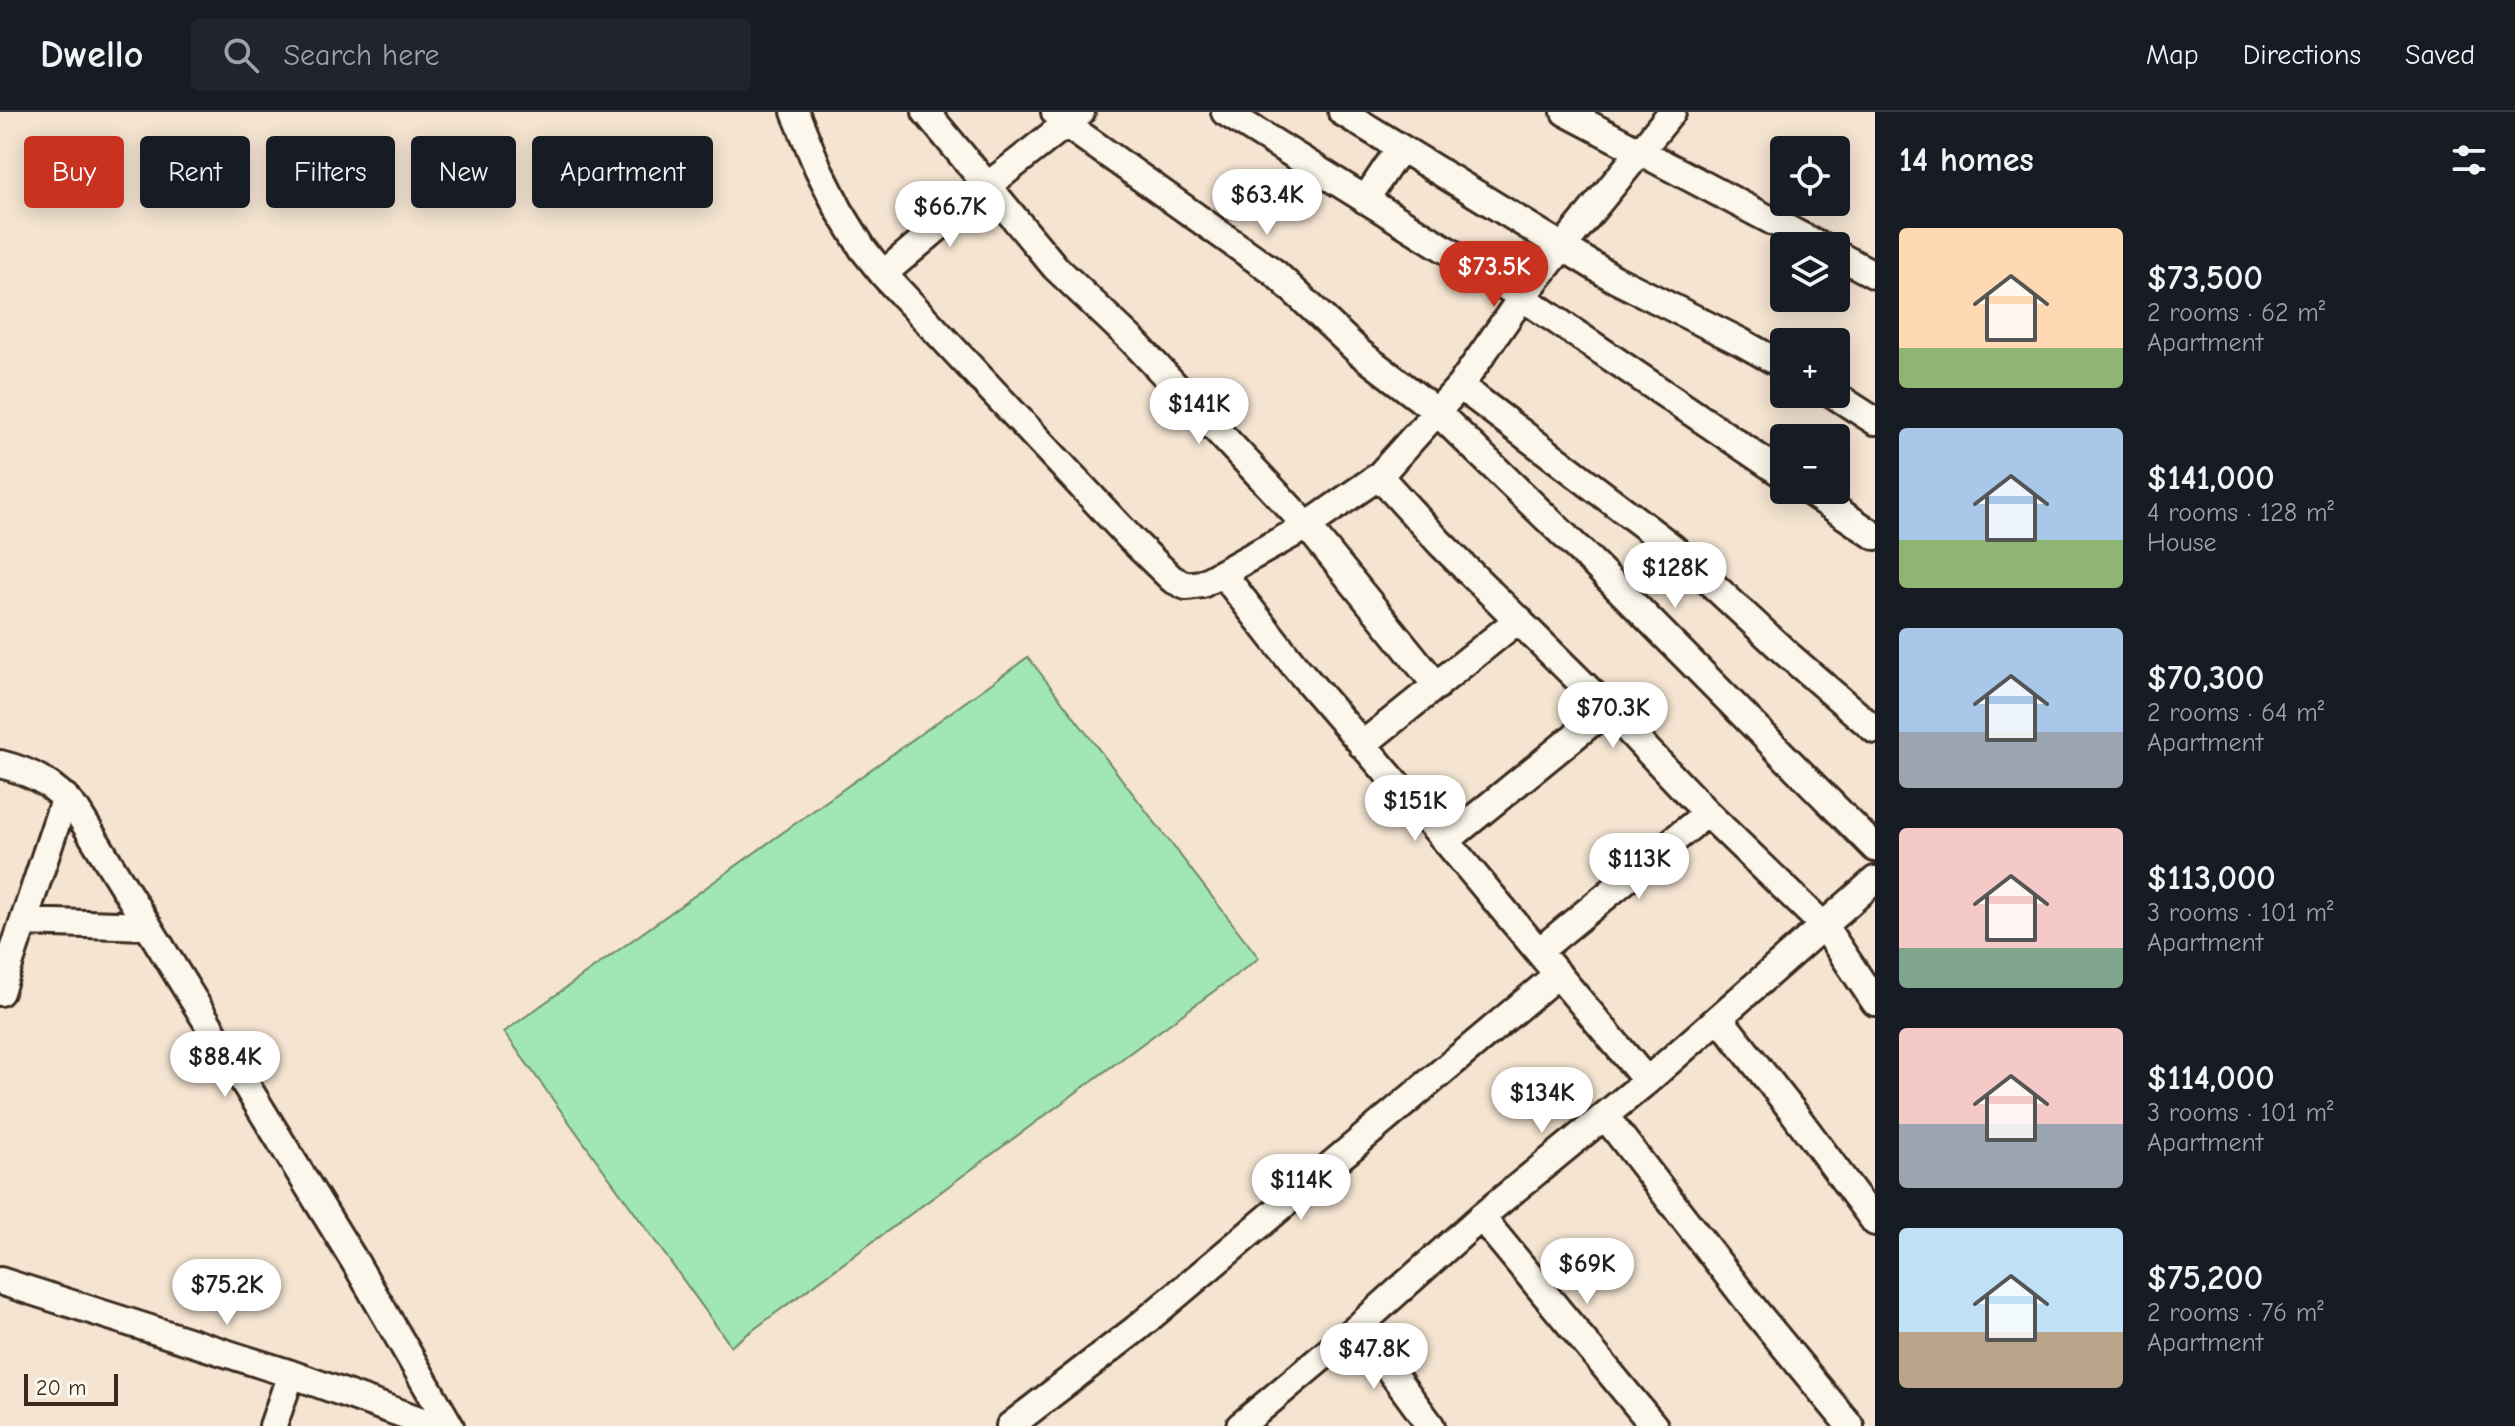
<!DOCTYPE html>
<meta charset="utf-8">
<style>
:root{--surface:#171b24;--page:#20242c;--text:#f1f3f6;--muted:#9ea1a6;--line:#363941;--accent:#c8321e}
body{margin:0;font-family:"Comic Neue",sans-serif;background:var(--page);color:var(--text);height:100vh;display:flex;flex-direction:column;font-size:30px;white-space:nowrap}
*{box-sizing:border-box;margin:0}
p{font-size:26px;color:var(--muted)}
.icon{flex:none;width:44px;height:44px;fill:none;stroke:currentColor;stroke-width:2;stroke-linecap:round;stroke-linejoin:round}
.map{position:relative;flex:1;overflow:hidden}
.sheet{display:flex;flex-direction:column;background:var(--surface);width:640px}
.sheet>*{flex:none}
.top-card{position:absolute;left:24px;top:24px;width:760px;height:72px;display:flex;gap:16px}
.fabs{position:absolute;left:1770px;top:24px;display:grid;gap:16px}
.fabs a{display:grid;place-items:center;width:80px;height:80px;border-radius:8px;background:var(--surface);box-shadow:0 4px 20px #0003;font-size:40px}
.scale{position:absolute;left:24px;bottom:20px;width:94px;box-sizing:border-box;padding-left:8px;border:4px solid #3b2a1e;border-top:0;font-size:22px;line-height:28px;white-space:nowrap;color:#3b2a1e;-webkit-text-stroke:6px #fbf7ec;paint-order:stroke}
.price{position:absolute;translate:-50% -68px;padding:0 18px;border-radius:28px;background:#fff;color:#222;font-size:26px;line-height:52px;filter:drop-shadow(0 2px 4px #0008)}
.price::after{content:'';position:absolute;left:50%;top:48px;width:24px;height:18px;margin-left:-12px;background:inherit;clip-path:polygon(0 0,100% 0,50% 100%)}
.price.on{background:var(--accent);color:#fff}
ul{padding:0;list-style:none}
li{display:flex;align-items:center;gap:24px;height:200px;padding:0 24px}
li span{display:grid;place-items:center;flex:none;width:224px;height:160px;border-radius:8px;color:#555}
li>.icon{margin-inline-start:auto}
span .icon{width:96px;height:96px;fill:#fffc;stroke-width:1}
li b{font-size:34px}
h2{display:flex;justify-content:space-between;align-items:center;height:96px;padding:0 24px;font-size:34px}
.pill{padding:0 28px;border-radius:8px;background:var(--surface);box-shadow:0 4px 20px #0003;font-size:28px;line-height:72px}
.pill.on{background:var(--accent);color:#fff}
header{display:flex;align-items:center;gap:48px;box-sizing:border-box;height:112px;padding:0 40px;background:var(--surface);border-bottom:2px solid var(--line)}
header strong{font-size:38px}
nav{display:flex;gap:44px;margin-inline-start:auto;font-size:28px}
.search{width:560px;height:72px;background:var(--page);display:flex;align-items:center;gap:20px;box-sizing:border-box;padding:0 28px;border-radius:8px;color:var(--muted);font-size:30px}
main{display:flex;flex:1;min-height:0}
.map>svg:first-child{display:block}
.green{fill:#a1e7b4;stroke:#6e8869;stroke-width:2}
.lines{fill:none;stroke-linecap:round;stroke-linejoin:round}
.street-casing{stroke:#3b2a1e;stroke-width:32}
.street{stroke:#fbf7ec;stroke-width:26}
</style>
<header>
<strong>Dwello</strong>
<div class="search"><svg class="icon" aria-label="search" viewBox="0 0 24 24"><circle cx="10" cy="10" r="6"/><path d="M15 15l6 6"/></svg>Search here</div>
<nav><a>Map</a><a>Directions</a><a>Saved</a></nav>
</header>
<main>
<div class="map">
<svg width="1875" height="1314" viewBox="0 0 1875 1314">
<rect width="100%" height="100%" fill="#f4e4d1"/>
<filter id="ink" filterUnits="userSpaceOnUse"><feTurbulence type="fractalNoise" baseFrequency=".0125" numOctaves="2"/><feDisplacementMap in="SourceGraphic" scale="16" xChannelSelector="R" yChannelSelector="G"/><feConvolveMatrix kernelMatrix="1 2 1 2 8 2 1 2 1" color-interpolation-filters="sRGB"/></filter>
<g filter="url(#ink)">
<path class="green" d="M1028 545 1259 846 731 1234 504 920Z"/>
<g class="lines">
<g class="street-casing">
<path id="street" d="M795 0 818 56 839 98 863 137 883 162 1132 428 1172 467 1186 474 1202 472 1307 414 1379 364 1460 274 1522 185 1672 0
M926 0 1055 155 1134 230 1307 414 1437 574
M1055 0 1067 13 1275 161 1360 241 1436 299 1596 454 1875 736
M1225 0 1522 185 1784 363
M1342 0 1615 167 1741 230 1784 254
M1565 0 1820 134
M1365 88 1400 36
M1836 142 1875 163
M883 162 986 75 1081 0
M1460 274 1672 435 1786 541 1875 618
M1833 282 1875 309
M1379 364 1440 431 1608 597 1707 701 1824 814 1875 890
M1807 378 1875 424
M1223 462 1294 553 1446 729 1647 969
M1362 633 1519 507
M0 652C33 660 55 673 77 699L355 1150 450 1314
M1446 729 1608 597
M24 810 148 814
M1539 839 1707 701
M0 880 65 685
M1720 907 1791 997 1875 1110
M1605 1004 1757 1201 1850 1314
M1481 1105 1654 1314
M0 1169 291 1262 436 1314
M1358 1215 1431 1314
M273 1314 291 1262
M1010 1314 1136 1217 1558 862
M1240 1314 1358 1215 1481 1105 1647 969 1875 768"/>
</g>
<use href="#street" class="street"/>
</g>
</g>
</svg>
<div class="fabs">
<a><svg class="icon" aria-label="locate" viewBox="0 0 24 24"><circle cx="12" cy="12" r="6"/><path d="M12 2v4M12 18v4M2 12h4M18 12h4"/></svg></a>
<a><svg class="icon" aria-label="layers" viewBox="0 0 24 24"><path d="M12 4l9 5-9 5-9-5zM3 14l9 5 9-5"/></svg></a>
<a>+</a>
<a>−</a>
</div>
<div class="scale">20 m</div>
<b class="price" style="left:1267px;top:125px">$63.4K</b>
<b class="price" style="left:950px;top:137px">$66.7K</b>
<b class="price on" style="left:1494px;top:197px">$73.5K</b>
<b class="price" style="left:1199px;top:334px">$141K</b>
<b class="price" style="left:1675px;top:498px">$128K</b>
<b class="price" style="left:1613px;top:638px">$70.3K</b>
<b class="price" style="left:1415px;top:731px">$151K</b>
<b class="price" style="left:1639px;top:789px">$113K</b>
<b class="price" style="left:225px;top:987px">$88.4K</b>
<b class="price" style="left:1542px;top:1023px">$134K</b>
<b class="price" style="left:1301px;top:1110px">$114K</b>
<b class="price" style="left:1587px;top:1194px">$69K</b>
<b class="price" style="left:227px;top:1215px">$75.2K</b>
<b class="price" style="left:1374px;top:1279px">$47.8K</b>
<div class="top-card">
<a class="pill on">Buy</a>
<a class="pill">Rent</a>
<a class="pill">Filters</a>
<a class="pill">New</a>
<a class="pill">Apartment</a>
</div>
</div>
<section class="sheet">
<h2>14 homes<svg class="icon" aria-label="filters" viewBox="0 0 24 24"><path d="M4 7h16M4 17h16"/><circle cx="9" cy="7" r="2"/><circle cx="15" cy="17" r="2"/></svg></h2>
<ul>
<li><span style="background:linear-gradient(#ffd9b3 75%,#8fb573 0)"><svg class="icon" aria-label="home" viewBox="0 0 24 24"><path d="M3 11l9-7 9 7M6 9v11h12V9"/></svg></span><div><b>$73,500</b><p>2 rooms · 62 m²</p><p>Apartment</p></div></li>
<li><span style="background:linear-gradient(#a9c7e8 70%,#8fb573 0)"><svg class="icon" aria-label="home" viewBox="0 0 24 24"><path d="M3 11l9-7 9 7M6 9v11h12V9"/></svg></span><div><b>$141,000</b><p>4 rooms · 128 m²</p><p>House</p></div></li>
<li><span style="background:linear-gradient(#a9c7e8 65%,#9aa5b1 0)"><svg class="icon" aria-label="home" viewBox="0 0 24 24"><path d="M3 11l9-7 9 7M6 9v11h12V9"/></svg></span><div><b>$70,300</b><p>2 rooms · 64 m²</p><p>Apartment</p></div></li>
<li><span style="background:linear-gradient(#f6c9c9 75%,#7fa58c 0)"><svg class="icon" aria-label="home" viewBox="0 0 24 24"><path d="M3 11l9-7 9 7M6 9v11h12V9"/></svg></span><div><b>$113,000</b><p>3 rooms · 101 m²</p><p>Apartment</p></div></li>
<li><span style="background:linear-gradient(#f6c9c9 60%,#9aa5b1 0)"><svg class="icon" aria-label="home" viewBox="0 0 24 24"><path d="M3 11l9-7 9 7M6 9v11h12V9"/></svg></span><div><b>$114,000</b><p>3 rooms · 101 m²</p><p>Apartment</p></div></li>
<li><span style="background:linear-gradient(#bfe0f5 65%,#b9a48a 0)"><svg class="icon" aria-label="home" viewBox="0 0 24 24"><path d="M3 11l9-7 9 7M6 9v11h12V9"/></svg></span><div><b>$75,200</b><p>2 rooms · 76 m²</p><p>Apartment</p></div></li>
</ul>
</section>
</main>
